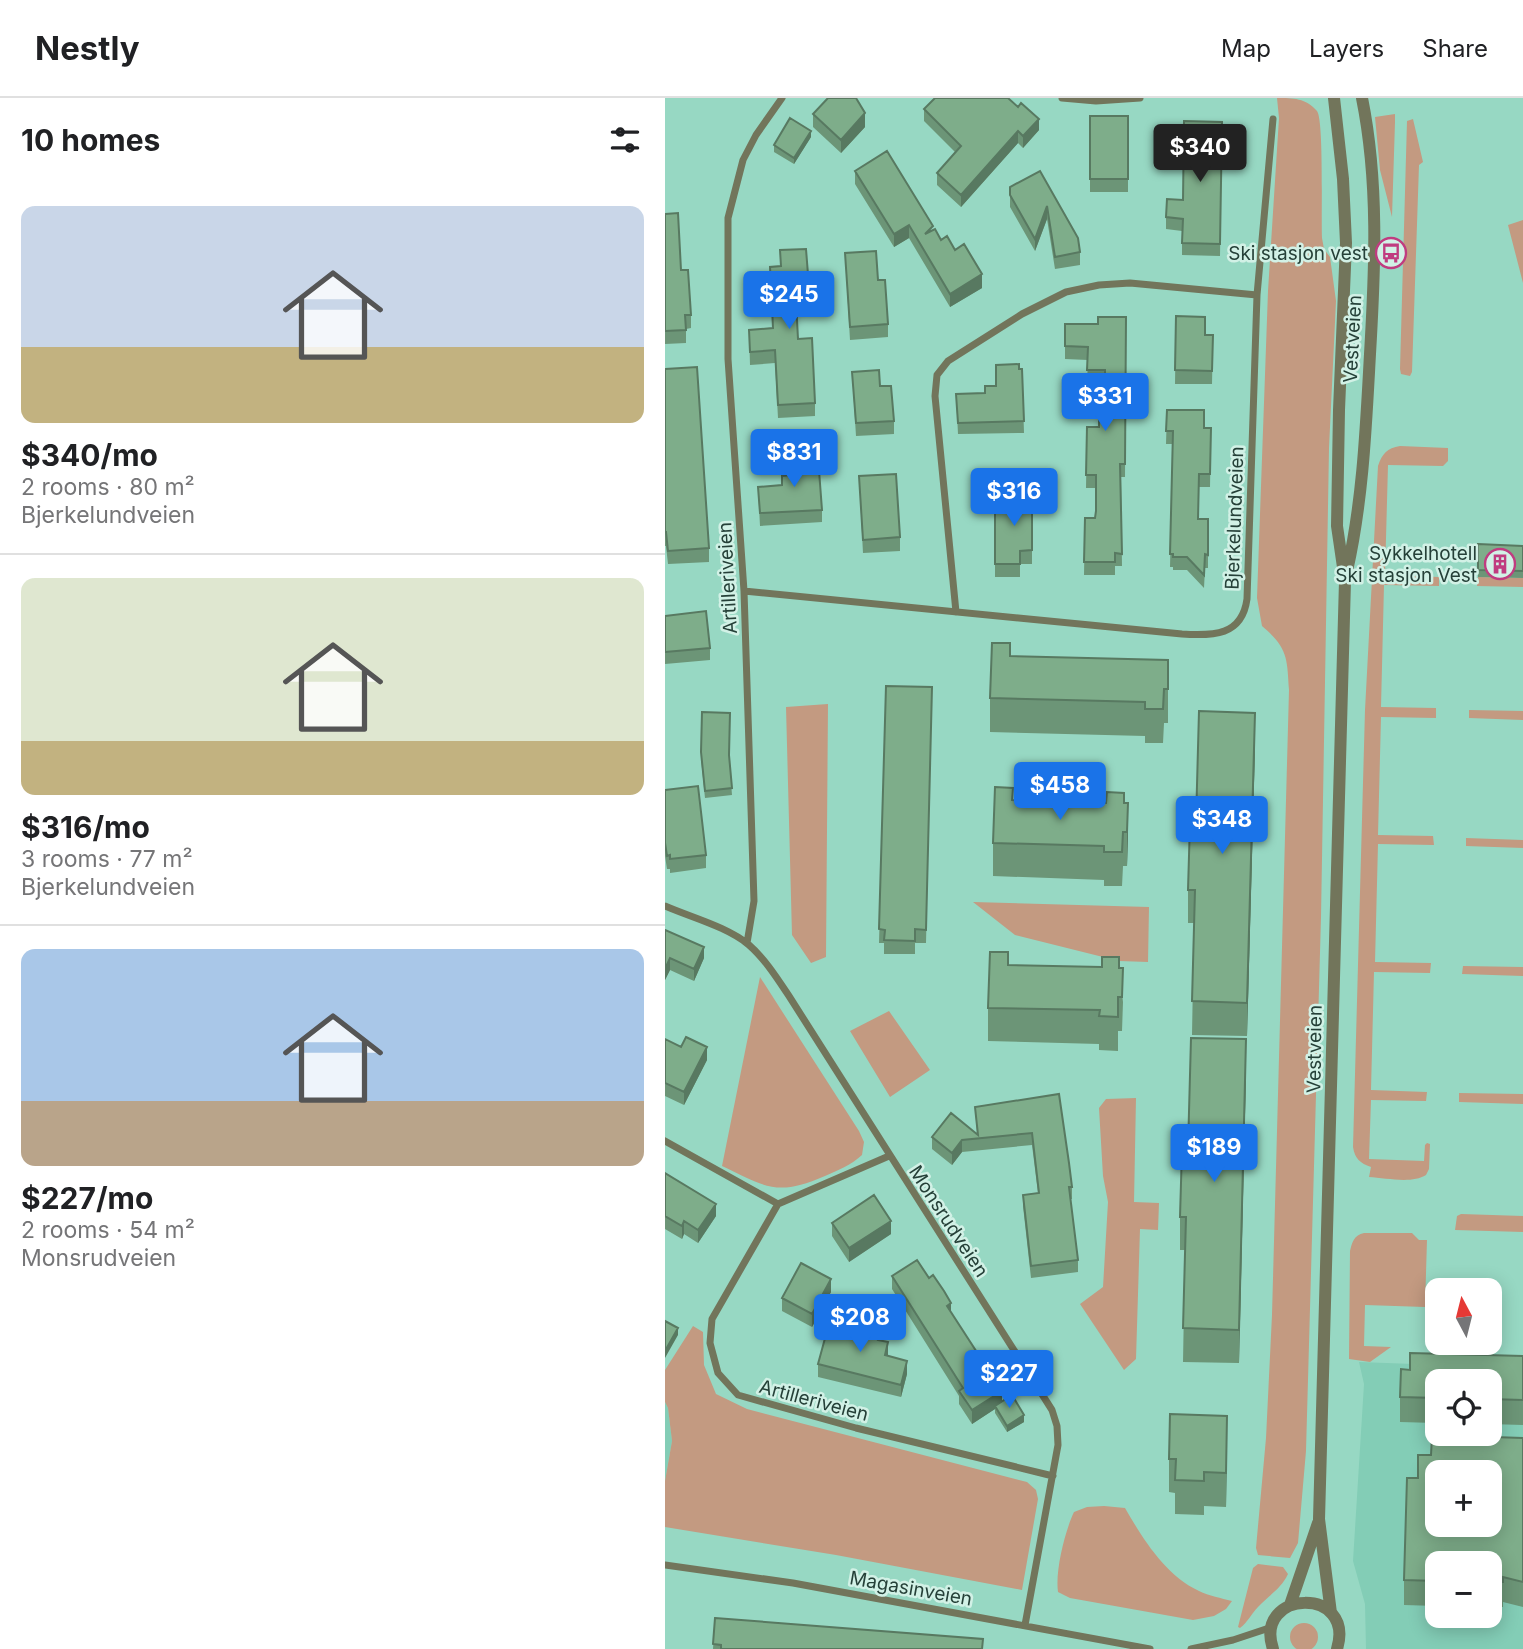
<!DOCTYPE html>
<meta charset="utf-8">
<style>
:root{--surface:#fff;--page:#f6f6f6;--text:#202124;--muted:#757577;--line:#e0e0e0;--accent:#1a73e8}
body{margin:0;font-family:Inter,sans-serif;background:var(--page);color:var(--text);height:100vh;display:flex;flex-direction:column;font-size:26px;white-space:nowrap}
*{box-sizing:border-box;margin:0}
p{font-size:23px;color:var(--muted)}
.icon{flex:none;width:38px;height:38px;fill:none;stroke:currentColor;stroke-width:2;stroke-linecap:round;stroke-linejoin:round}
.map{position:relative;flex:1;overflow:hidden}
.drawer{display:flex;flex-direction:column;background:var(--surface);width:665px}
.drawer>*{flex:none}
.needle{width:46px;rotate:353deg}
.controls{position:absolute;left:760px;top:1180px;display:grid;gap:14px}
.controls a{display:grid;place-items:center;width:77px;height:77px;border-radius:14px;background:var(--surface);box-shadow:0 4px 18px #0003;font-size:35px}
.price{position:absolute;translate:-50% -60px;padding:0 16px;border-radius:7px;background:var(--accent);color:#fff;font-size:23px;line-height:46px;filter:drop-shadow(0 2px 4px #0008)}
.price::after{content:'';position:absolute;left:50%;top:42px;width:21px;height:16px;margin-left:-10px;background:inherit;clip-path:polygon(0 0,100% 0,50% 100%)}
.price.current{background:#222;color:#fff}
ul{padding:0;list-style:none}
li{display:grid;align-content:center;gap:14px;height:371px;padding:0 21px}
li+li{border-top:2px solid var(--line)}
li span{display:grid;place-items:center;height:217px;border-radius:14px;color:#555}
li>.icon{margin-inline-start:auto}
span .icon{width:126px;height:126px;fill:#fffc;stroke-width:1}
li b{font-size:30px}
h2{display:flex;justify-content:space-between;align-items:center;height:84px;padding:0 21px;font-size:30px}
header{display:flex;align-items:center;gap:42px;box-sizing:border-box;height:98px;padding:0 35px;background:var(--surface);border-bottom:2px solid var(--line)}
header strong{font-size:33px}
nav{display:flex;gap:38px;margin-inline-start:auto;font-size:24px}
main{display:flex;flex:1;min-height:0}
.map>svg:first-child{display:block}
.built{fill:#83cdb6;fill-rule:evenodd}
.green{fill:#c39a81}
.lines{fill:none;stroke-linecap:round;stroke-linejoin:round}
.minor{stroke:#72755b;stroke-width:7}
.tertiary{stroke:#72755b;stroke-width:12}
.wall{fill:#6c9577}
.shaded-wall{fill:#587961}
.building{fill:#7ead8a;stroke:#587961;stroke-width:2;fill-rule:evenodd}
.labels{text-anchor:middle;stroke-width:5;stroke-linejoin:round;paint-order:stroke}
.poi-label{font-size:19px;fill:#254038;stroke:#d2f1e6;text-anchor:end}
.street-label{font-size:19px;fill:#254038;stroke:#d2f1e6}
</style>
<header>
<strong>Nestly</strong>
<nav><a>Map</a><a>Layers</a><a>Share</a></nav>
</header>
<main>
<section class="drawer">
<h2>10 homes<svg class="icon" aria-label="filters" viewBox="0 0 24 24"><path d="M4 7h16M4 17h16"/><circle cx="9" cy="7" r="2"/><circle cx="15" cy="17" r="2"/></svg></h2>
<ul>
<li><span style="background:linear-gradient(#c9d6e8 65%,#c2b280 0)"><svg class="icon" aria-label="home" viewBox="0 0 24 24"><path d="M3 11l9-7 9 7M6 9v11h12V9"/></svg></span><div><b>$340/mo</b><p>2 rooms · 80 m²</p><p>Bjerkelundveien</p></div></li>
<li><span style="background:linear-gradient(#dfe7d0 75%,#c2b280 0)"><svg class="icon" aria-label="home" viewBox="0 0 24 24"><path d="M3 11l9-7 9 7M6 9v11h12V9"/></svg></span><div><b>$316/mo</b><p>3 rooms · 77 m²</p><p>Bjerkelundveien</p></div></li>
<li><span style="background:linear-gradient(#a9c7e8 70%,#b9a48a 0)"><svg class="icon" aria-label="home" viewBox="0 0 24 24"><path d="M3 11l9-7 9 7M6 9v11h12V9"/></svg></span><div><b>$227/mo</b><p>2 rooms · 54 m²</p><p>Monsrudveien</p></div></li>
</ul>
</section>
<div class="map">
<svg width="858" height="1551" viewBox="0 0 858 1551">
<rect width="100%" height="100%" fill="#97d8c3"/>
<path class="built" d="M694 1264 858 1270V1551H701L700 1506 688 1463 699 1286ZM772 1283H824V1335H772ZM772 1374H824V1426H772ZM772 1465H824V1517H772Z
M0 1304 3 1310 7 1343 0 1383Z"/>
<path class="green" d="M612 0C628 0 641 0 652 13 659 22 656 120 657 140L659 151 665 159 671 203 664 350 656 819 641 1353 633 1445 625 1460 593 1457 591 1450 601 1340 607 1217 624 592C622 560 623 550 597 528L592 500 603 193 614 20Z
M730 16V24L727 119 715 72 710 19Z
M748 21 758 64 754 67 747 274 745 278 736 276 735 271 742 23Z
M858 122V185L843 127Z
M735 348 783 350V363L778 368 723 367 720 477 774 479V488L719 487 716 609 771 610V620L716 619 713 737 768 738 769 747 713 746 710 864 766 865 765 875 709 874 706 992 762 994 761 1003 706 1002 704 1061 759 1063 760 1047 762 1045 765 1046 764 1071 761 1077C747 1086 721 1080 704 1079L706 1069C695 1065 690 1061 688 1049L700 612 713 368C717 356 722 350 735 348Z
M813 479 858 480V489L812 488Z
M163 606 161 859 146 865 127 837 121 609Z
M804 612 858 613V622L804 620Z
M801 740 858 742V750L801 748Z
M308 804 484 809 483 864 454 863 350 837Z
M798 868 858 869V878L797 876Z
M95 879 194 1033 199 1044 197 1057C186 1067 174 1072 160 1078 112 1099 101 1089 57 1068Z
M224 913 265 972 225 999 185 933Z
M794 995 858 996V1006L794 1004Z
M471 1000 469 1104 494 1105 493 1132 475 1131 471 1261 459 1272 415 1206 438 1189 443 1104 438 1078 434 1010 441 1001Z
M796 1116 858 1118V1134L790 1132 792 1118Z
M699 1135H747L754 1142H762L760 1209 700 1207 699 1248 726 1249 705 1264 684 1261 685 1153C687 1144 689 1137 699 1135Z
M28 1228 38 1234 39 1267 51 1296 82 1311 362 1384 371 1392 373 1401 357 1492 171 1457 0 1429V1383L7 1343 3 1310 0 1304V1272Z
M439 1408 460 1410C478 1441 500 1477 534 1493 544 1498 556 1500 567 1503L561 1511 549 1518 528 1522 405 1500 393 1494C390 1473 400 1433 409 1414L422 1409Z
M593 1466 618 1469 623 1476C616 1491 604 1497 593 1509 586 1516 583 1524 575 1530L573 1529 588 1470Z
M625 1539a14 14 0 1 1 28 0a14 14 0 1 1-28 0Z"/>
<g class="lines">
<path class="minor" d="M397 0 431 3 475 0
M79 493 517 536C548 538 577 538 582 501L592 197 608 21
M291 514 270 298 272 277 283 263 357 216 401 194 434 187 465 185 592 197
M0 808C25 819 63 829 84 847 100 861 112 880 124 898L387 1312 392 1328 393 1347 360 1527
M82 845 89 803 79 493 63 261V120L78 62 91 37 117 0
M0 1043 113 1106 224 1058
M113 1106 47 1221 45 1245 53 1275 73 1297 191 1330 388 1378
M0 1467 128 1485 485 1551
M526 1551 568 1542 607 1529"/>
<path class="tertiary" d="M682 473C698 402 701 328 705 256 710 171 714 84 697 0
M625 1507 653 1425
M666 1515 654 1421 680 483 672 428 674 312 681 145 678 81 669 0
M608 1551C588 1491 691 1488 672 1551"/>
</g>
<path class="wall" d="M259 11 374 32 358 50 353 45 296 109 272 87V75L290 54 259 23Z
M148 16 200 29 176 55 148 29Z
M425 18H463V94H425Z
M557 24 555 158 517 157V133L501 131V119L518 102Z
M146 39 129 66 109 54V47Z
M190 73 290 152 317 190 285 209 244 140 229 149 190 86Z
M375 73 415 154V167L390 171 382 121 370 153 345 109V89Z
M0 116 16 172 26 217V230L21 231V245L0 246Z
M115 152 145 202V214L132 215 133 241 150 305V318L113 320 110 265 85 267 84 232 108 230 105 169 115 168Z
M180 155 213 182 223 226V239L185 242Z
M511 218 540 237H548L547 286H510Z
M461 219 460 379H456L457 468H450V477H419L420 420H430L431 413V390H421L422 329H434L440 314V285L422 284 423 262 400 261V226H433Z
M0 271 44 450V464L3 466 1 448H0Z
M354 271H357L359 335 293 336 291 296 320 295Z
M187 274 215 288 229 323V336L191 338Z
M502 312 539 330H546L545 389H534V421H543V470H540L539 490 522 472H508V469H505L508 346H501Z
M125 361 157 412V424L95 428 93 389 117 387V378L125 377Z
M194 378 235 439V453L198 455Z
M367 394V466H355V479H330V415H338Z
M813 446 858 448V480L813 479Z
M0 518 45 550V562L0 566Z
M345 558 503 562V625H499L498 645H480V638L325 634V600Z
M221 588 267 589 261 845H250V856H219V845H214Z
M37 614 64 658 67 697 40 700 36 661Z
M590 648 582 938 527 937 529 825H523V792L531 724Z
M0 692 41 757V770L5 775V771H2L0 758Z
M348 702 459 705 463 739 462 768H458L457 788H439V782L328 778V745Z
M0 832 39 860 29 883 5 872 0 882Z
M343 867 454 870 458 904 457 933H453V953L434 952V946L323 943V910Z
M0 941 42 962 19 1007 0 998Z
M581 975 574 1265 518 1264 520 1152H515V1119L523 1051Z
M394 996 407 1089V1101H405L413 1162V1174L366 1180 358 1108V1097L373 1095 367 1047 297 1054 287 1067 267 1051V1039L312 1035 310 1009Z
M0 1075 51 1118 33 1145 19 1136 17 1141 0 1131Z
M167 1125 226 1136 184 1164 167 1138Z
M227 1178 286 1215 337 1303 359 1324 342 1334 330 1315V1311L307 1326 294 1306V1298L227 1191Z
M166 1194 147 1229 117 1213V1200Z
M215 1242 223 1257V1258L242 1276 236 1299 153 1279V1266Z
M858 1258V1327L824 1326V1283H772V1335H799L798 1338 858 1340V1509L838 1504V1509H824V1465H772V1508L739 1507V1482L753 1380 766 1357 770 1338 771 1325 735 1324V1299L745 1272Z
M562 1351 561 1409 539 1408V1417L510 1416V1395L504 1394V1361Z
M50 1520 318 1551H48Z"/>
<path class="shaded-wall" d="M200 15V29L176 55V42Z
M374 21V32L358 50V38Z
M146 33V39L129 66V60Z
M353 33V45L296 109V97Z
M382 108V121L370 153V141Z
M244 127V140L229 149V136Z
M317 176V190L285 209V196Z
M590 615V648L582 938V905Z
M463 705V739L462 768V734Z
M39 849V860L29 883V871Z
M5 860V872L0 882V871Z
M581 941V975L574 1265V1232Z
M42 949V962L19 1007V994Z
M297 1042V1054L287 1067V1055Z
M51 1106V1118L33 1145V1132Z
M19 1123V1136L17 1141V1128Z
M226 1123V1136L184 1164V1150Z
M166 1181V1194L147 1229V1216Z
M286 1205V1218L282 1208Z
M13 1230V1237L0 1260V1253Z
M223 1244V1257L220 1270V1257Z
M242 1263V1276L236 1299V1287Z
M337 1293V1306L330 1308V1311L307 1326V1312Z
M359 1317V1324L342 1334V1328Z
M562 1318V1351L561 1409V1375Z"/>
<path class="building" d="M163 0H191L200 15 176 42 148 16Z
M270 0H343L353 9 356 5 374 21 358 38 353 33 296 97 272 75 296 48 259 11Z
M425 18H463V81H425Z
M125 20 146 33 129 60 109 47Z
M519 23 557 24 555 146 517 145 518 121 501 119 502 101 518 102Z
M222 53 268 128 260 136 270 131 276 142 282 138 290 152 299 146 317 176 285 196 244 127 229 136 190 73Z
M375 73 413 140 415 154 390 159 382 108 370 141 345 97V89Z
M13 115 16 172H23L26 217H20L21 232 0 233V116Z
M141 151 145 202 131 203 133 241 147 240 150 305 113 307 110 252 85 254 84 232 108 230 105 169 116 168 115 152Z
M211 153 213 182H220L223 226 185 229 180 155Z
M511 218 540 219V237H548L547 273 510 272Z
M433 219H461L460 366H455L457 456 450 455V464H419L420 420H430L431 413V377H421L422 329H434V314H440V272H422L423 249 400 248V226H433Z
M354 266V271H357L359 323 293 325 291 296 320 295V288H331V267Z
M32 269 44 450 3 453 1 434H0V271Z
M214 272 215 288H226L229 323 191 325 187 274Z
M502 312H539V330H546L545 376H534L533 421H543V457L540 456 539 477 522 459H508V456H505L508 333H501Z
M153 359 157 412 95 415 93 389 117 387V378L126 377 125 361Z
M231 376 235 439 198 442 194 378Z
M338 393 367 394V452L355 453V466H330V415H338Z
M813 446 858 448V473L813 472Z
M41 513 45 550 0 554V518Z
M327 545H345V558L503 562V591H499L498 611H480V604L325 600Z
M221 588 267 589 261 832 250 831V843L219 842 220 832 214 831Z
M534 613 590 615 582 905 527 903 530 792H523L525 724H531Z
M37 614 65 615 64 657 67 690 40 693 36 654Z
M33 688 41 757 5 761V757L2 758 0 745V692Z
M330 689 348 690 347 702 441 705 442 694 459 695V705H463L462 734H458L457 754H439V748L328 745Z
M0 832 39 849 29 871 5 860 0 871Z
M325 854H343V867L437 869V859H454V870H458L457 899H453V919L434 918 435 912 323 910Z
M21 939 42 949 19 994 0 985V941L16 949Z
M526 940 581 941 574 1232 518 1230 521 1119H515L517 1051H523Z
M394 996 404 1065 407 1089H404L413 1162 366 1168 358 1097 374 1095 367 1035 297 1042 287 1055 267 1039 286 1015 313 1037 310 1009Z
M0 1075 51 1106 33 1132 19 1123 17 1128 0 1118Z
M209 1097 226 1123 184 1150 167 1125Z
M252 1162 264 1180 268 1177 279 1193 286 1205 282 1208 337 1293 307 1312 294 1293 298 1290 227 1178Z
M136 1165 166 1181 147 1216 117 1200Z
M165 1222 215 1236 213 1242 223 1244 220 1257 242 1263 236 1287 153 1266Z
M0 1223 13 1230 0 1253Z
M745 1255 858 1258V1302L824 1301V1283H772V1335H798V1338L858 1340V1484L838 1479V1484H824V1465H772V1483L739 1482 742 1380H753V1357H766L767 1338H770L772 1300 735 1299 736 1271 745 1272ZM772 1374H824V1426H772Z
M347 1297 359 1317 342 1328 330 1308Z
M505 1316 562 1318 561 1375 539 1374V1383L510 1382 511 1361H504Z
M50 1520 318 1541 317 1551H56V1547L48 1546Z"/>
<defs>
<g id="bus-ring" transform="scale(1.575)"><circle r="9.5" fill="#d2f1e6" stroke="#c03c80" stroke-width="1.5"/><path d="M-5-6H5V4H4V6H2V4H-2V6H-4V4H-5ZM-3.5-4V0h7V-4ZM-3.5 1.2v1.5H-2V1.2ZM2 1.2v1.5H3.5V1.2Z" fill="#c03c80"/></g>
<g id="building-ring" transform="scale(1.575)"><circle r="9.5" fill="#d2f1e6" stroke="#c03c80" stroke-width="1.5"/><path d="M-4-6H4V6H1V3H-1V6H-4ZM-2.5-4.3h1.7v1.8h-1.7ZM.8-4.3h1.7v1.8H.8ZM-2.5-1h1.7V.8h-1.7ZM.8-1h1.7V.8H.8Z" fill="#c03c80"/></g>
</defs>
<g fill-rule="evenodd">
<use href="#bus-ring" x="726" y="155"/>
<use href="#building-ring" x="835" y="466"/>
</g>
<g class="labels">
<g class="poi-label">
<text x="703" y="162">Ski stasjon vest</text>
<text x="812" y="462">Sykkelhotell<tspan x="812" dy="22">Ski stasjon Vest</tspan></text>
</g>
<g class="street-label">
<text transform="translate(687 241) rotate(-87)" y="7">Vestveien</text>
<text transform="translate(569 420) rotate(-88)" y="7">Bjerkelundveien</text>
<text transform="translate(62 480) rotate(-93)" y="7">Artilleriveien</text>
<text transform="translate(649 951) rotate(-89)" y="7">Vestveien</text>
<text transform="translate(284 1123) rotate(57)" y="7">Monsrudveien</text>
<text transform="translate(149 1302) rotate(15)" y="7">Artilleriveien</text>
<text transform="translate(246 1490) rotate(10)" y="7">Magasinveien</text>
</g>
</g>
</svg>
<div class="controls">
<a><svg class="needle" viewBox="-14 -14 28 28"><path d="M0-13l5 13h-10z" fill="#e53935"/><path d="M0 13l5-13h-10z" fill="#757577"/></svg></a>
<a><svg class="icon" aria-label="locate" viewBox="0 0 24 24"><circle cx="12" cy="12" r="6"/><path d="M12 2v4M12 18v4M2 12h4M18 12h4"/></svg></a>
<a>+</a>
<a>−</a>
</div>
<b class="price current" style="left:535px;top:86px">$340</b>
<b class="price" style="left:124px;top:233px">$245</b>
<b class="price" style="left:440px;top:335px">$331</b>
<b class="price" style="left:129px;top:391px">$831</b>
<b class="price" style="left:349px;top:430px">$316</b>
<b class="price" style="left:395px;top:724px">$458</b>
<b class="price" style="left:557px;top:758px">$348</b>
<b class="price" style="left:549px;top:1086px">$189</b>
<b class="price" style="left:195px;top:1256px">$208</b>
<b class="price" style="left:344px;top:1312px">$227</b>
</div>
</main>
